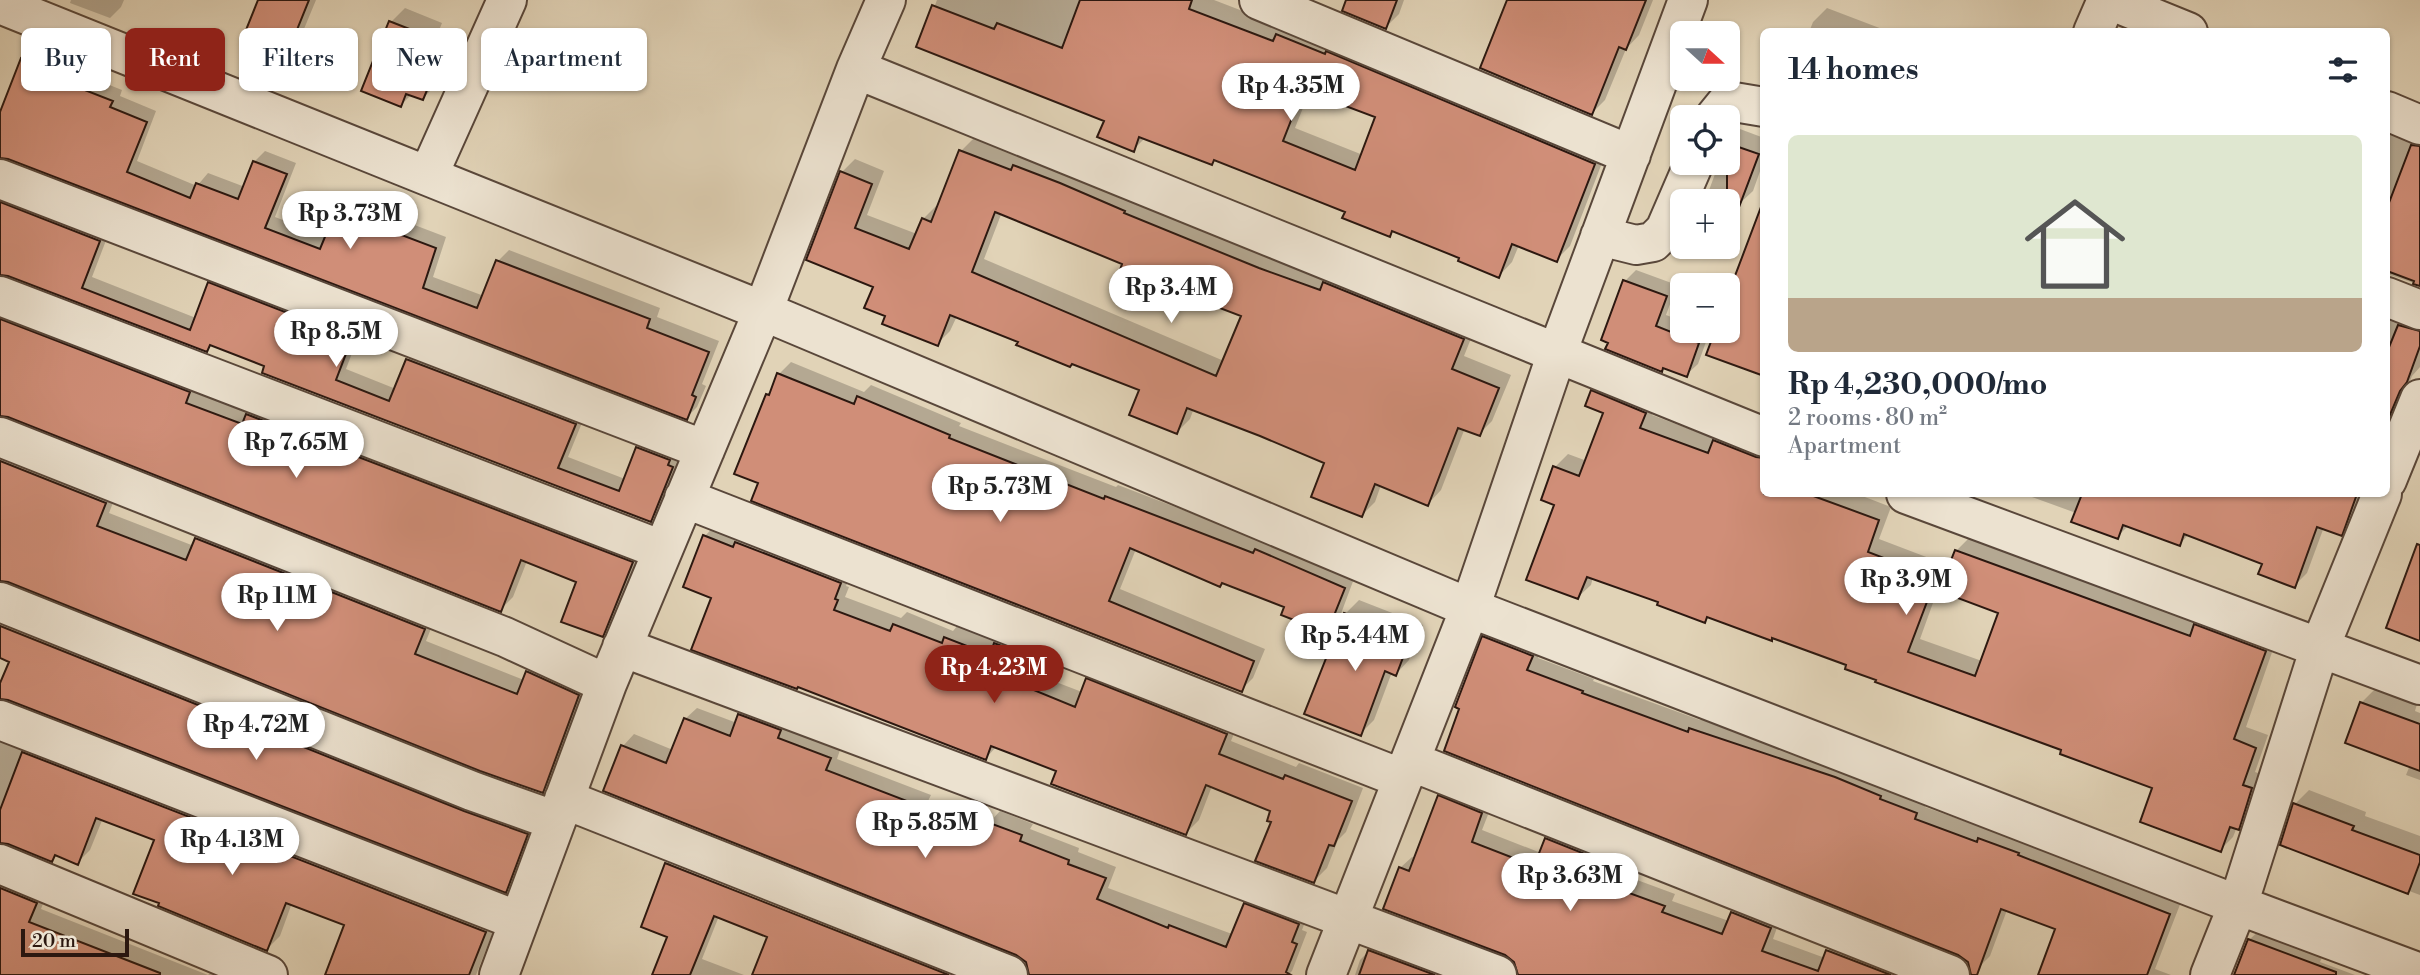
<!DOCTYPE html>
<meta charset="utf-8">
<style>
:root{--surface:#fff;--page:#f2f2f3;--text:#1f2937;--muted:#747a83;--line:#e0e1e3;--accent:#8f2418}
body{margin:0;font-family:"Libre Bodoni",serif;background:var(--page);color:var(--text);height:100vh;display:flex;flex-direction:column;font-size:26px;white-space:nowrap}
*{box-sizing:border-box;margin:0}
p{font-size:23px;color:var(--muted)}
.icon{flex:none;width:38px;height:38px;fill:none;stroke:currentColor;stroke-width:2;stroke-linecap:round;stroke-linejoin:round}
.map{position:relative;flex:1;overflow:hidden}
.sheet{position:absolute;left:1760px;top:28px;width:630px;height:469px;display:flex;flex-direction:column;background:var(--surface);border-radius:10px;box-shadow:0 2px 5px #0004}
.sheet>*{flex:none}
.banner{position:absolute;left:21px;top:28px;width:665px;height:63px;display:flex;gap:14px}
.needle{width:46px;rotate:111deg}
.tools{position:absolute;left:1670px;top:21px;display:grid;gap:14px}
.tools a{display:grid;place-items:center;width:70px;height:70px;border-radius:10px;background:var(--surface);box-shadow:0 2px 5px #0004;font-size:35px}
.scale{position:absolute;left:21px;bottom:18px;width:108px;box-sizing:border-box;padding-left:7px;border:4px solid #2c1810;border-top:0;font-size:19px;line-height:24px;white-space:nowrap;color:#2c1810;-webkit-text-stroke:5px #ece2d0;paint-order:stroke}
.price{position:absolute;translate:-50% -60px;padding:0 16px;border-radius:24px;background:#fff;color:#222;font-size:23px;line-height:46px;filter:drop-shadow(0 2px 4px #0008)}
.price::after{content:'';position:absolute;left:50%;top:42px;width:21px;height:16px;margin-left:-10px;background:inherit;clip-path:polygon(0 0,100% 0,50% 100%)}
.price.current{background:var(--accent);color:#fff}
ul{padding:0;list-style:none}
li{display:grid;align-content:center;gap:14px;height:371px;padding:0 28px}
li+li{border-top:2px solid var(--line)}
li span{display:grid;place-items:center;height:217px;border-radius:10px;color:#555}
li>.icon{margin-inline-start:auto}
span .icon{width:126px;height:126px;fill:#fffc;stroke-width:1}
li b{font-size:30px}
h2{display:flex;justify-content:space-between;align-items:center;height:84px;padding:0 28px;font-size:30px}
.chip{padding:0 24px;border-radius:10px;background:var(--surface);box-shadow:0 2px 5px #0004;font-size:24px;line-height:63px}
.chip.current{background:var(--accent);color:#fff}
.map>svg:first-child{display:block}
.shadow{fill:#0003;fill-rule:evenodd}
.building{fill:#d08e78;stroke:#2c1810;stroke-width:2;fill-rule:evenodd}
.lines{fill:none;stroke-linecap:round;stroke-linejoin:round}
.minor-casing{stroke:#59473a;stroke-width:42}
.minor{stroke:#ece2d0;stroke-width:38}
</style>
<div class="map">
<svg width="2420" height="975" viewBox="0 0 2420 975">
<rect width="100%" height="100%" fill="#e1d3b7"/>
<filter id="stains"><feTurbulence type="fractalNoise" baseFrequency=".00286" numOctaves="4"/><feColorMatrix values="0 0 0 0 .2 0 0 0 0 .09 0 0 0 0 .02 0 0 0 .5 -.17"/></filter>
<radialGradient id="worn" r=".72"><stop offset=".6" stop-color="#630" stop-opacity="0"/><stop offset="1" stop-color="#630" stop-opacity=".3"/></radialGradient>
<path class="shadow" d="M71 0H124L121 7 110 18 70 3Z
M260 0H316L299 41 285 55Z
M937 0H1214L1607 150 1570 246 1556 260 1519 245 1512 262 1499 276 1461 257 1394 230 1390 235 1347 211 1215 159 1211 163 1145 138 1133 150 1106 120 919 46ZM1310 90 1378 116 1363 155 1295 128Z
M1348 0H1404L1399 14 1386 27Z
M1509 0H1653L1639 35 1626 49 1605 100 1592 113Z
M405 8 442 23 430 53 447 59 437 84 423 98 412 94 401 105 363 90 391 22Z
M1827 8 1890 32H1809L1813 22Z
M2132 18 2171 32H2119Z
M34 48 72 63 69 69 122 90 120 96 156 111 137 161 197 186 208 173 245 187 254 162 265 151 296 163 275 217 327 237 338 211 349 200 446 237 433 277 484 296 498 261 509 250 660 308 657 317 719 341 702 384 706 386 697 407 686 418 0 156V115L23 59Z
M2387 119 2420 131V285L2387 274Z
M1740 129 1764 138V160L1753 191 1739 204 1708 193 1719 163H1727V142Z
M974 138 1476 326 1464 356 1511 375 1492 421 1479 434 1465 428 1441 490 1428 504 1381 485 1375 502 1362 515 1327 462 1194 408 1190 419 1177 432 1141 389 957 316 950 331 937 344 887 315 875 286 808 259 842 172 855 159 884 171 867 215 917 234 923 219 936 206 939 207 961 151ZM1002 212 1243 315 1224 361 984 259Z
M0 186 110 230 92 277 196 318 210 283 221 272 362 327 346 369 396 389 408 360 419 349 586 413 568 457 625 479 637 448 648 437 682 456 661 509 650 520 212 344 207 350 11 275 0 234Z
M1636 270 1677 285 1666 315 1682 321V331H1710L1698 364 1686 375 1664 367 1661 370 1625 281Z
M2387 302 2420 316V367L2412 376 2396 415 2387 424Z
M0 303 645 550 615 623 602 636 578 581 527 561 513 597 500 610 8 415 0 414Z
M791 362 864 392 871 385 961 423 959 426 1116 487 1118 485 1355 576 1339 619 1327 631 1287 606 1136 549 1120 589 1265 649 1253 678 1241 690 760 482 768 395 773 389 779 374Z
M1605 379 1658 400 1652 415 1716 439 1727 428 1764 443V494H1857L1891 507 1879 539 1950 566 1956 551 1969 538 2199 622 2277 638 2246 727 2268 735 2255 772 2264 775 2251 815 2237 827 2233 837 2220 850 2155 787 2063 749 1878 679 1848 664 1709 616 1704 621 1660 601 1593 577 1591 585 1578 597 1557 504 1555 467 1568 454 1587 461 1606 412 1592 391ZM1938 589 2000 612 1982 661 1920 639Z
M0 441 118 490 109 513 194 546 197 539 210 526 436 616 426 641 524 680 527 672 540 659 591 682 555 778 543 791 9 580 0 579Z
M2024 494H2364L2354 521 2341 534 2324 527 2307 573 2294 586 2264 563 2189 534 2180 544 2129 525 2117 537 2076 513Z
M717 523 853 570 846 586 849 587 845 597 901 618 907 612 953 631 958 625 1040 643 1030 672 1082 692 1087 679 1100 667 1239 721 1231 741 1296 767 1299 763 1363 788 1346 832 1338 840 1327 868 1314 881 1273 821V810L1212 786 1199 820 1186 833 1059 770 997 746 986 758 714 597 705 536Z
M1359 600 1423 625 1409 660 1396 674 1392 672 1374 720 1360 734 1306 713 1345 614Z
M0 606 539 821 519 878 506 891 8 698H0V688L11 661 0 657Z
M1496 625 1543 644 1538 658 1594 679 1593 681 1700 720 1703 717 1928 801 1925 807 1989 830 1992 827 2181 902 2155 969 2171 975H2040L2057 928 2007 910 1990 956 1978 968 1959 953 1446 750 1484 637Z
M2375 689 2417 704 2415 711 2420 713V780L2406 775 2410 765 2361 703Z
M751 703 841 747 837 759 931 795 928 801 988 824 1000 811 1033 824 1030 829 1079 848 1078 852 1116 867 1108 888 1232 934 1245 904 1257 893 1309 912 1302 930 1307 932 1292 971 1288 975H1031L1026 960 623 746 634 734 673 750 685 719 697 708 737 723 740 715Z
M0 723 498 919 476 975H327L346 924 292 903 280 936 267 949 156 839 103 818 90 850 77 863 57 855 52 860 0 841Z
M1451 785 1493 802 1482 830 1541 853 1546 839 1558 827 1636 858 1629 877 1675 894 1672 901 1729 921 1732 913 1744 901 1781 916 1773 939 1825 958 1828 951 1839 939 1914 975H1520L1516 961 1400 868 1412 857 1416 858 1439 796Z
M2309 790 2366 812 2365 816 2420 836V895L2282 844 2295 804Z
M678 852 988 975H953L670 863V866L944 975H754L769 936 719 916 702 959 744 975H654L669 936 643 926 667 864Z
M0 868 48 890 41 909 208 975 221 962 254 975H0Z
M2263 927 2325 950 2320 962 2355 975H2245L2249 940Z
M1381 939 1476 975H1355L1360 960Z"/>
<path class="building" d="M258 0H309L286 57 242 40Z
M1080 0H1192L1189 9 1273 41 1276 34 1325 54 1326 51 1595 164 1557 262 1512 244 1499 278 1458 261 1459 258 1392 231 1390 237 1342 218 1345 212 1214 160 1212 165 1139 137 1134 152 1097 137 1104 121 916 47 932 5 994 29 997 23 1062 48ZM1303 90 1375 117 1355 170 1283 141Z
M1346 0H1397L1386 29 1342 11Z
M1507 0H1646L1626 50 1619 47 1592 115 1480 68Z
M389 21 430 37 417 67 434 73 423 100 406 94 401 107 361 91Z
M21 58 62 74 59 80 113 101 110 107 147 122 127 172 190 198 196 183 238 199 253 161 287 174 265 228 320 249 336 210 436 248 423 288 477 308 496 260 650 319 647 328 709 352 692 395 696 397 687 420 8 159 0 158V112Z
M1727 143 1759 154 1730 231 1727 230Z
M2411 145 2420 146V286L2413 284 2414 281 2387 271V208Z
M959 150 1011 170 1013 165 1060 183 1125 211 1124 213 1259 268 1320 290 1323 282 1464 339 1452 369 1499 388 1480 436 1458 428 1428 506 1375 484 1362 517 1311 497 1324 463 1260 436 1187 408 1177 434 1129 415 1139 390 1072 364 1070 367 1016 345 1018 342 950 315 938 346 882 324 885 316 864 308 873 287 806 260 840 171 872 184 855 228 909 249 922 218 931 222ZM995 212 1122 264 1120 270 1241 316 1216 376 972 272Z
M0 202 100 241 82 288 190 330 208 282 352 338 336 380 389 401 406 359 576 424 558 468 619 491 636 447 670 460 668 465 673 467 651 522 262 373 264 366 210 345 207 352 8 276 0 275Z
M1761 207H1764V376L1706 355 1715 331H1727V297Z
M1623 280 1667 296 1656 326 1699 343 1687 377 1663 368 1662 372 1605 349 1608 343 1601 340Z
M0 319 190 392 186 403 242 424 246 414 633 562 603 637 561 622 576 582 521 560 501 612 8 417 0 416Z
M2398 325 2420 331V346L2407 382 2400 391 2387 422V352Z
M777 373 854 404 857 396 950 435 949 438 1104 499 1105 496 1253 553 1255 549 1345 588 1327 633 1281 615 1284 607 1222 583 1220 587 1130 548 1109 601 1254 661 1242 692 751 501 758 483 734 474 766 394 769 395Z
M1591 390 1646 413 1640 428 1708 453 1713 440 1756 457 1764 458V494H1808L1879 520 1868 552 1936 578 1908 652 1975 676 1998 613 1939 591 1955 550 2190 636 2194 624 2266 651 2234 739 2256 748 2243 785 2252 788 2239 830 2230 827 2221 852 2140 822 2152 788 2060 754 2061 750 1875 682 1876 680 1845 669 1846 665 1772 638V641L1707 617 1705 623 1657 605 1658 602 1587 577 1578 599 1526 580 1554 505 1541 500 1553 466 1579 476 1603 413 1585 406Z
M0 461 106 503 97 526 186 560 195 538 425 629 415 654 517 694 526 671 579 695 543 793 480 771 8 582 0 581Z
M2082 494H2357L2342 536 2317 527 2295 588 2258 574 2262 564 2184 534 2180 546 2123 525 2118 539 2071 522Z
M703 535 733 547 735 542 841 583 835 599 838 600 834 610 890 631 893 624 942 643 944 637 990 655 994 643 1028 656 1019 684 1075 707 1086 678 1227 734 1219 754 1283 779 1285 775 1352 801 1334 846 1329 845 1314 883 1255 861 1271 822 1267 821 1270 811 1206 785 1186 835 1051 784 1056 771 991 746 986 760 798 687 797 689 691 650 711 598 683 587Z
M2417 544 2420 545V641L2386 628Z
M1344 613 1410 639 1396 676 1385 671 1361 736 1304 714Z
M0 626 464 811 528 834 506 893 8 700 0 699V683L9 662 0 658Z
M1482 636 1533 656 1527 670 1583 691 1582 693 1688 732 1689 728 1835 777 1881 796 1880 799 1917 813 1915 819 1977 842 1978 838 2019 853 2018 855 2170 914 2147 975H2038L2055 929 2001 909 1977 975H1971L1968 962 1958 955 1444 751 1459 709 1455 707Z
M2360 702 2420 724V771L2345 743Z
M738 714 781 730 778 738 831 758 826 770 920 806 918 813 982 837 987 822 1022 835 1020 841 1069 860 1068 864 1106 878 1097 899 1168 928 1169 925 1226 947 1244 903 1299 924 1292 942 1297 944 1286 972 1291 975H1029L1026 962 1016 955 603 791 621 745 666 763 684 718 730 736Z
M22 752 486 932 469 975H325L344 925 286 903 267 951 158 906 159 903 133 894 154 840 96 818 78 865 55 855 52 862 8 844 0 843V810Z
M1438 795 1482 813 1472 842 1534 866 1545 838 1625 870 1618 889 1665 906 1662 912 1722 934 1731 912 1771 928 1762 951 1818 971 1826 950 1891 975H1518L1514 962 1505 955 1383 909 1399 867 1409 871Z
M2293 803 2354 826 2352 830 2420 855V862L2408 894 2280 845Z
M665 863 949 975H752L767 937 714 916 690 975H652L667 937 641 927Z
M0 888 37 903 29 922 160 973V975H0Z
M2248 939 2336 972V975H2234Z
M1368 950 1435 975H1359Z"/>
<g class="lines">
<g class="minor-casing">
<path id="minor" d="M886 0 856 69 763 311 1470 608 1326 975
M1259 0 1631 155
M1688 0 1557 353 1470 608 2238 905 2320 647 2382 494
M0 4 763 311 607 684 499 975
M2093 32 2103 9 2109 3 2119 4 2188 32
M856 69 1764 437
M2387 111 2420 125
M1715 117 1728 101 1764 107
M428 176 507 0
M0 179 705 450
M1600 236 1636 245 1653 242 1665 230 1694 163
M0 296 662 550
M2387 297 2420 310
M0 437 505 637 607 684
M2387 480 2420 399
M1906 494 2420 685
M684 498 1403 779
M0 602 472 791 556 821
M622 647 1497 975
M0 720 519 921
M1410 761 1950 975
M564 799 1008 975
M0 864 268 975
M2210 975 2238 905 2420 973"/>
</g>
<use href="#minor" class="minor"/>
</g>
<rect width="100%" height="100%" filter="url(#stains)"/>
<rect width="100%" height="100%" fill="url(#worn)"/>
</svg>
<div class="tools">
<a><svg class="needle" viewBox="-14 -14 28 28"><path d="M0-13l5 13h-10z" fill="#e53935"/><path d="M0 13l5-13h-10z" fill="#747a83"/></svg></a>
<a><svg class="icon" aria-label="locate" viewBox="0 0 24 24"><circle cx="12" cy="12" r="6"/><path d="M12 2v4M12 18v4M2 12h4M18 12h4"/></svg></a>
<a>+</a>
<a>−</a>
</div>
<div class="scale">20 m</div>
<b class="price" style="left:1291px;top:123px">Rp 4.35M</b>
<b class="price" style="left:350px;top:251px">Rp 3.73M</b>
<b class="price" style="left:1171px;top:325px">Rp 3.4M</b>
<b class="price" style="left:336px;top:369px">Rp 8.5M</b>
<b class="price" style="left:296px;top:480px">Rp 7.65M</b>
<b class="price" style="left:1000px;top:524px">Rp 5.73M</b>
<b class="price" style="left:1906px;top:617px">Rp 3.9M</b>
<b class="price" style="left:277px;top:633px">Rp 11M</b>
<b class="price" style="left:1355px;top:673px">Rp 5.44M</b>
<b class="price current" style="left:994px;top:705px">Rp 4.23M</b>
<b class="price" style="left:256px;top:762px">Rp 4.72M</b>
<b class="price" style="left:925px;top:860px">Rp 5.85M</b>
<b class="price" style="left:232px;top:877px">Rp 4.13M</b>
<b class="price" style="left:1570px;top:913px">Rp 3.63M</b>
<div class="banner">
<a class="chip">Buy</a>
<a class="chip current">Rent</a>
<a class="chip">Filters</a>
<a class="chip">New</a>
<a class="chip">Apartment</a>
</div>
<section class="sheet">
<h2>14 homes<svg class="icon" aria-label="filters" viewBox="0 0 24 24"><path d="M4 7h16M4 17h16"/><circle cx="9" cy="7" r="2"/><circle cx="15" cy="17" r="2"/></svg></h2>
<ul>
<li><span style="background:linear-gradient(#dfe7d0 75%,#b9a48a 0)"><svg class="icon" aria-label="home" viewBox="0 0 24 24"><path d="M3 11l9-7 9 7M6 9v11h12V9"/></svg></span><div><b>Rp 4,230,000/mo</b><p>2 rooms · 80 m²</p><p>Apartment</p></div></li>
</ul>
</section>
</div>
